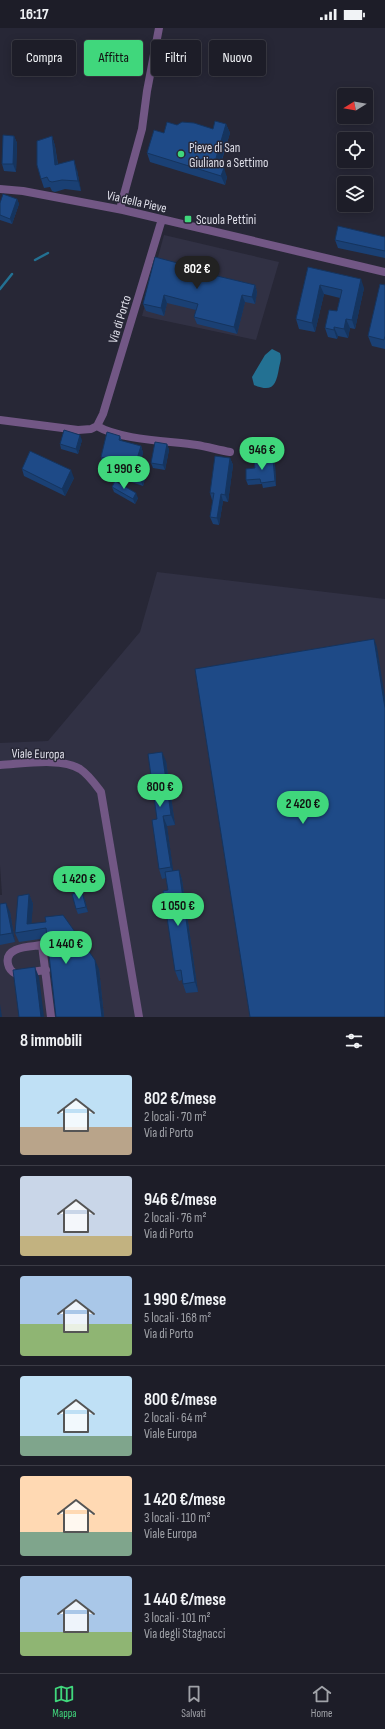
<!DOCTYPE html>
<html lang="it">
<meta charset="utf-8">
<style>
:root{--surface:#1d1d28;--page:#252630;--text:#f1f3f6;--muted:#a0a2a8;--line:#3b3b45;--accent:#40d77c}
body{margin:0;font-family:"Sofia Sans Condensed",sans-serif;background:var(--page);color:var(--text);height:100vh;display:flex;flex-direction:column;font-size:15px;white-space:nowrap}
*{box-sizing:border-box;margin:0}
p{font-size:13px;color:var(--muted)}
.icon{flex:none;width:22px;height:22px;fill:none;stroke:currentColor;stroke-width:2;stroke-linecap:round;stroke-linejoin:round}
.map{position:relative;height:989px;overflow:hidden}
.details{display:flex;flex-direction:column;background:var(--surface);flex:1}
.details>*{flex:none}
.hud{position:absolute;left:12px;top:12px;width:361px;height:36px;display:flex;gap:8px}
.needle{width:26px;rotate:259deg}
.buttons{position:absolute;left:337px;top:60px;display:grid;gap:8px}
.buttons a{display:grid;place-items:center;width:36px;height:36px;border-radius:4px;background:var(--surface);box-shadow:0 2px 10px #0003,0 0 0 1px var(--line);font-size:20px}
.price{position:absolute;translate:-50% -34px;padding:0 9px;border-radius:14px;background:var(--accent);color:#111;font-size:13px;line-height:26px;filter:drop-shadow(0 1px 2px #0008)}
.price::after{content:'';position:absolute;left:50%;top:24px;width:12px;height:9px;margin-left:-6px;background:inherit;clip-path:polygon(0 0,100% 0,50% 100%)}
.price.active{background:#222;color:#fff}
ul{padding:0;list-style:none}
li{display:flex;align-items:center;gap:12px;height:100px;padding:0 20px}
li+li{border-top:1px solid var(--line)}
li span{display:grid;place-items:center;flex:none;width:112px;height:80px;border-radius:4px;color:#555}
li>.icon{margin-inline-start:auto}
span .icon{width:48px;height:48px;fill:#fffc;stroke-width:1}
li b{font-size:17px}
h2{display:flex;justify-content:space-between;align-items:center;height:48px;padding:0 20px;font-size:17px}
.pill{padding:0 14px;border-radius:4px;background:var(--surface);box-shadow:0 2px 10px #0003,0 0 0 1px var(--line);font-size:14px;line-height:36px}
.pill.active{background:var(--accent);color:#111}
.status{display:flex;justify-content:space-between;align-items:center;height:28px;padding:0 20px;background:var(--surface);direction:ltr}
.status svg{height:11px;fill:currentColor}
.dock{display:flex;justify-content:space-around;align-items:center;height:56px;border-top:1px solid var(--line);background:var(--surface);font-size:11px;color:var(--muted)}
.dock a{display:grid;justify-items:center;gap:2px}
.dock .active{color:var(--accent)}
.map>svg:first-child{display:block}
.built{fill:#313144}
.water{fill:#237193}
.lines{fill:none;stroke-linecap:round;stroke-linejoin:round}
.stream{stroke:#237193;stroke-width:2.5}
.street{stroke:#725785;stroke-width:8}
.wall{fill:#1a4074}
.shaded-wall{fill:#15345e}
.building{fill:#1e4a87;stroke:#15345e}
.poi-dot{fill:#40d77c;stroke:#272736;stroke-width:1.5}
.labels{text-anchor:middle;stroke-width:3;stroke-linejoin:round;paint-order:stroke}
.poi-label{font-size:13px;fill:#dfdfe9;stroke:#272736;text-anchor:start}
.street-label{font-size:13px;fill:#dfdfe9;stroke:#272736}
</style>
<div class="status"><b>16:17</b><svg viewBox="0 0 49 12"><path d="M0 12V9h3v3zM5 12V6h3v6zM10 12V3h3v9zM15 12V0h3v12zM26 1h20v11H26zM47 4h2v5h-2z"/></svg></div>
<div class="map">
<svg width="385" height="989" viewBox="0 0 385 989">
<rect width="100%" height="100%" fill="#272736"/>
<path class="built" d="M164 207 279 234 256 312 142 288Z
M157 544 385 571V989H0V867H2L0 837V715L48 713 140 604Z"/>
<path class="water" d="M272 321 280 325C282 331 280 334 279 340 276 357 273 365 254 357L252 349 265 327Z"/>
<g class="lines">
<path class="stream" d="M35 232 48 225
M0 261 12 246"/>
<path class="street" d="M0 161 23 163 123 182 385 244
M120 181 142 101 147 63 159 0
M0 392 78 402 91 401 97 398 103 386 162 191
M97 398C120 412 170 413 197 417 208 419 219 422 230 424
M0 737C22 736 61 729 80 741 89 747 95 756 101 764L139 989
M46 942 16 946C12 944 9 941 8 936 4 918 31 919 42 917L51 989"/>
</g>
<path class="wall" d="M226 96 230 105 220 139 227 149 225 157 150 134 147 125 164 105 177 97 213 101Z
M14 108 17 115 16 144 4 143 2 136Z
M52 108 55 118 58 136 77 142 81 163 65 161 55 164 52 163 50 159 44 160 41 151Z
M17 171 19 176 12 196 0 192V175Z
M385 209V230L338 220 335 212Z
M308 239 364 260 355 301 350 300 348 310 338 308 337 311 328 309 325 300 337 283 340 270 324 266 315 304 299 301 296 291Z
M200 241 219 243 218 248 255 257 257 264 255 276 245 274 237 306 197 296 194 289 196 282 167 275 164 288 146 283 143 276Z
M385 257V321L372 318 368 308Z
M120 408 122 413 141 418 143 425 139 438 146 447 143 458 111 447 108 440 109 438 103 436 101 429Z
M82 412 78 426 61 421 60 416Z
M167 416 169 422 165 442 153 440 151 435Z
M230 430 233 437 228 474 223 473 219 497 213 496 210 489 213 472H212L210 465Z
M273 432 275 437 276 458 263 460 262 456 248 457 246 452 255 440Z
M22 441 74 450 65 468 24 448Z
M112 459 138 470 135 476 114 464Z
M166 733 175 797 167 798 173 843 179 842 182 852 198 964 186 965 183 956 182 952 179 953 175 943 168 862 166 850 162 851 159 841 157 791Z
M29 866 33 876 31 896 46 894 99 941 104 989H56L47 910 19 914 15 905Z
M84 869 88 884 78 886 76 881Z
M0 876 10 884 15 914 0 917Z"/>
<path class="shaded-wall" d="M226 96 230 105 217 146 214 137Z
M14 108 17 115 16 144 13 136Z
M52 108 55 118 59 147 55 137Z
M74 132 77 142 81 163 78 153Z
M224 140 227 149 225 157 221 148Z
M17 171 19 176 12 196 10 191Z
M216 236 219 243 216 254 213 247Z
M361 251 364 260 355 301 352 292Z
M255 257 257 264 255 276 252 269Z
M320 257 324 266 315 304 312 295Z
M164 267 167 275 164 288 161 280Z
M242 267 245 274 237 306 234 299Z
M346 291 350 300 348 310 344 301Z
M334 299 338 308 337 311 334 302Z
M80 407 82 412 78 426 76 421Z
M167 416 169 422 165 442 163 437Z
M141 418 143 425 138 444 135 437Z
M230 430 233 437 228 474 225 467Z
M273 432 275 437 276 458 275 453Z
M144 440 146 447 143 458 140 451Z
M71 442 74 450 65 468 62 461Z
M136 465 138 470 135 476 133 471Z
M221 466 223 473 219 497 217 490Z
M374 611 377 619 385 670V680Z
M162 724 166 733 175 797 171 787Z
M163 788 167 798 174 849 171 839Z
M179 842 182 852 198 964 195 954Z
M82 864 84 869 88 884 86 879Z
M29 866 33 876 31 902 27 896Z
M6 875 10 884 15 914 12 905Z
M95 932 99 941 104 989H102Z
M35 939 39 949 44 989H41Z
M0 976 2 989H0Z"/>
<path class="building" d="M215 93 226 96 214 137 224 140 221 148 147 125 154 102 164 105 167 94 177 97 182 94 194 95 213 101Z
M3 107 14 108 13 136H2Z
M52 108 55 137 74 132 78 153 62 152 52 154 49 153 47 149 41 151 37 137V113Z
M3 166 17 171 10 191 0 187V175Z
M338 198 385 209V223L335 212Z
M155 229 200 241 202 232 216 236 213 247 255 257 252 269 242 267 234 299 194 289 198 276 164 267 161 280 143 276Z
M308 239 361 251 352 292 346 291 344 301 334 299V302L325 300 329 282 337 283 342 262 320 257 312 295 296 291Z
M380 256 385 257V308L384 312 368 308Z
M64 402 80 407 76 421 60 416Z
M107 404 120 408 119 412 141 418 135 437 144 440 140 451 108 440 111 432 101 429Z
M155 414 167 416 163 437 151 435Z
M30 423 71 442 62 461 22 441Z
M215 428 230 430 225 467 221 466 217 490 210 489 214 465H210Z
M254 431 273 432 275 453 261 455 260 451 246 452V441L255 440Z
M115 453 136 465 133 471 112 459Z
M374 611 385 680V989H250L195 641Z
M162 724 171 787 163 788 171 839 159 841 152 792 157 791 148 726Z
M179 842 195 954 183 956 181 942 175 943 163 863 168 862 165 844Z
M82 864 86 879 76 881 72 866Z
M29 866 27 896 46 894 45 889 63 887 95 932 102 989H56L46 900 15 905 18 868Z
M6 875 12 905 0 907V876Z
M35 939 41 989H19L13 942Z"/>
<g class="poi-dot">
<circle cx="181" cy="126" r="4"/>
<rect x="184" y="187" width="8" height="8" rx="2"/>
</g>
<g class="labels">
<g class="poi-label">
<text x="189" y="124">Pieve di San<tspan x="189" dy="15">Giuliano a Settimo</tspan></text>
<text x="196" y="196">Scuola Pettini</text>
</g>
<g class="street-label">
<text transform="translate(137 173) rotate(13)" y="5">Via della Pieve</text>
<text transform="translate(119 291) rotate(-73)" y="5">Via di Porto</text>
<text transform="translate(38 725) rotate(1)" y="5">Viale Europa</text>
</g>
</g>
</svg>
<div class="buttons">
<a><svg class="needle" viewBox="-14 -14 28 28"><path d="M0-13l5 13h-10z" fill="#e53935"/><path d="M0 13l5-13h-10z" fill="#a0a2a8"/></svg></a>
<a><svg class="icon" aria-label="locate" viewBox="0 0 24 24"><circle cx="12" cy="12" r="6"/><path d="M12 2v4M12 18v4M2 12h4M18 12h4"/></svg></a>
<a><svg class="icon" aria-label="layers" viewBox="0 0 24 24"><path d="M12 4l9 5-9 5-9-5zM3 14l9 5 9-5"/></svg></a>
</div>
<b class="price active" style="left:197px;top:262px">802 €</b>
<b class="price" style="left:262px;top:443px">946 €</b>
<b class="price" style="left:124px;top:462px">1 990 €</b>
<b class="price" style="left:160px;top:780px">800 €</b>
<b class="price" style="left:303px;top:797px">2 420 €</b>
<b class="price" style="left:79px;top:872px">1 420 €</b>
<b class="price" style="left:178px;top:899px">1 050 €</b>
<b class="price" style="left:66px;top:937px">1 440 €</b>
<div class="hud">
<a class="pill">Compra</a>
<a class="pill active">Affitta</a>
<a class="pill">Filtri</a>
<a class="pill">Nuovo</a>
</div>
</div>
<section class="details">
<h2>8 immobili<svg class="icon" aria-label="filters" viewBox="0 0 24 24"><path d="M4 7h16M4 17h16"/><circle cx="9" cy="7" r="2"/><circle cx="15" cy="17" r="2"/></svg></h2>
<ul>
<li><span style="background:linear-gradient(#bfe0f5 65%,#b9a48a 0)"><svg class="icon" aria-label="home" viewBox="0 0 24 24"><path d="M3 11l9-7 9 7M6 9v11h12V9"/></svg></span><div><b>802 €/mese</b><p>2 locali · 70 m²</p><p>Via di Porto</p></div></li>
<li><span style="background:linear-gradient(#c9d6e8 75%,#c2b280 0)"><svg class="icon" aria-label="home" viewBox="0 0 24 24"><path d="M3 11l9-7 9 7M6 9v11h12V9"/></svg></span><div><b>946 €/mese</b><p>2 locali · 76 m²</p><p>Via di Porto</p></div></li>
<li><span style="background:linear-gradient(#a9c7e8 60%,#8fb573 0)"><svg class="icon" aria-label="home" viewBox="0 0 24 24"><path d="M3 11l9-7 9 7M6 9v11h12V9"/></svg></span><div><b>1 990 €/mese</b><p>5 locali · 168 m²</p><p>Via di Porto</p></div></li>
<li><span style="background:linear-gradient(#bfe0f5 75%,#7fa58c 0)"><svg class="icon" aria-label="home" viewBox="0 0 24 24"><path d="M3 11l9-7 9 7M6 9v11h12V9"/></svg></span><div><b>800 €/mese</b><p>2 locali · 64 m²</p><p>Viale Europa</p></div></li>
<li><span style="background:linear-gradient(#ffd9b3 70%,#7fa58c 0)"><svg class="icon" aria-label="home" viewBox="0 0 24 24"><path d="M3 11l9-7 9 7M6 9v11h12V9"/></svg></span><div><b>1 420 €/mese</b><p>3 locali · 110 m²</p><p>Viale Europa</p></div></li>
<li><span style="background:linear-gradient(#a9c7e8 70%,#8fb573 0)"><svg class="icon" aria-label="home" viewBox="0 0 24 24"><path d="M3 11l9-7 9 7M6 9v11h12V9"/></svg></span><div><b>1 440 €/mese</b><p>3 locali · 101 m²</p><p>Via degli Stagnacci</p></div></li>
</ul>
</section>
<nav class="dock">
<a class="active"><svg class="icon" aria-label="map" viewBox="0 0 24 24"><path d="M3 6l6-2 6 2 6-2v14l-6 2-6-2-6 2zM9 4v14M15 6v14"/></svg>Mappa</a>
<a><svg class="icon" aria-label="saved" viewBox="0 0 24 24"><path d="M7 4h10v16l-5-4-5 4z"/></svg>Salvati</a>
<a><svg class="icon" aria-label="home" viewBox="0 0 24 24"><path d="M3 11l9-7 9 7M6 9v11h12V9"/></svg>Home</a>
</nav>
